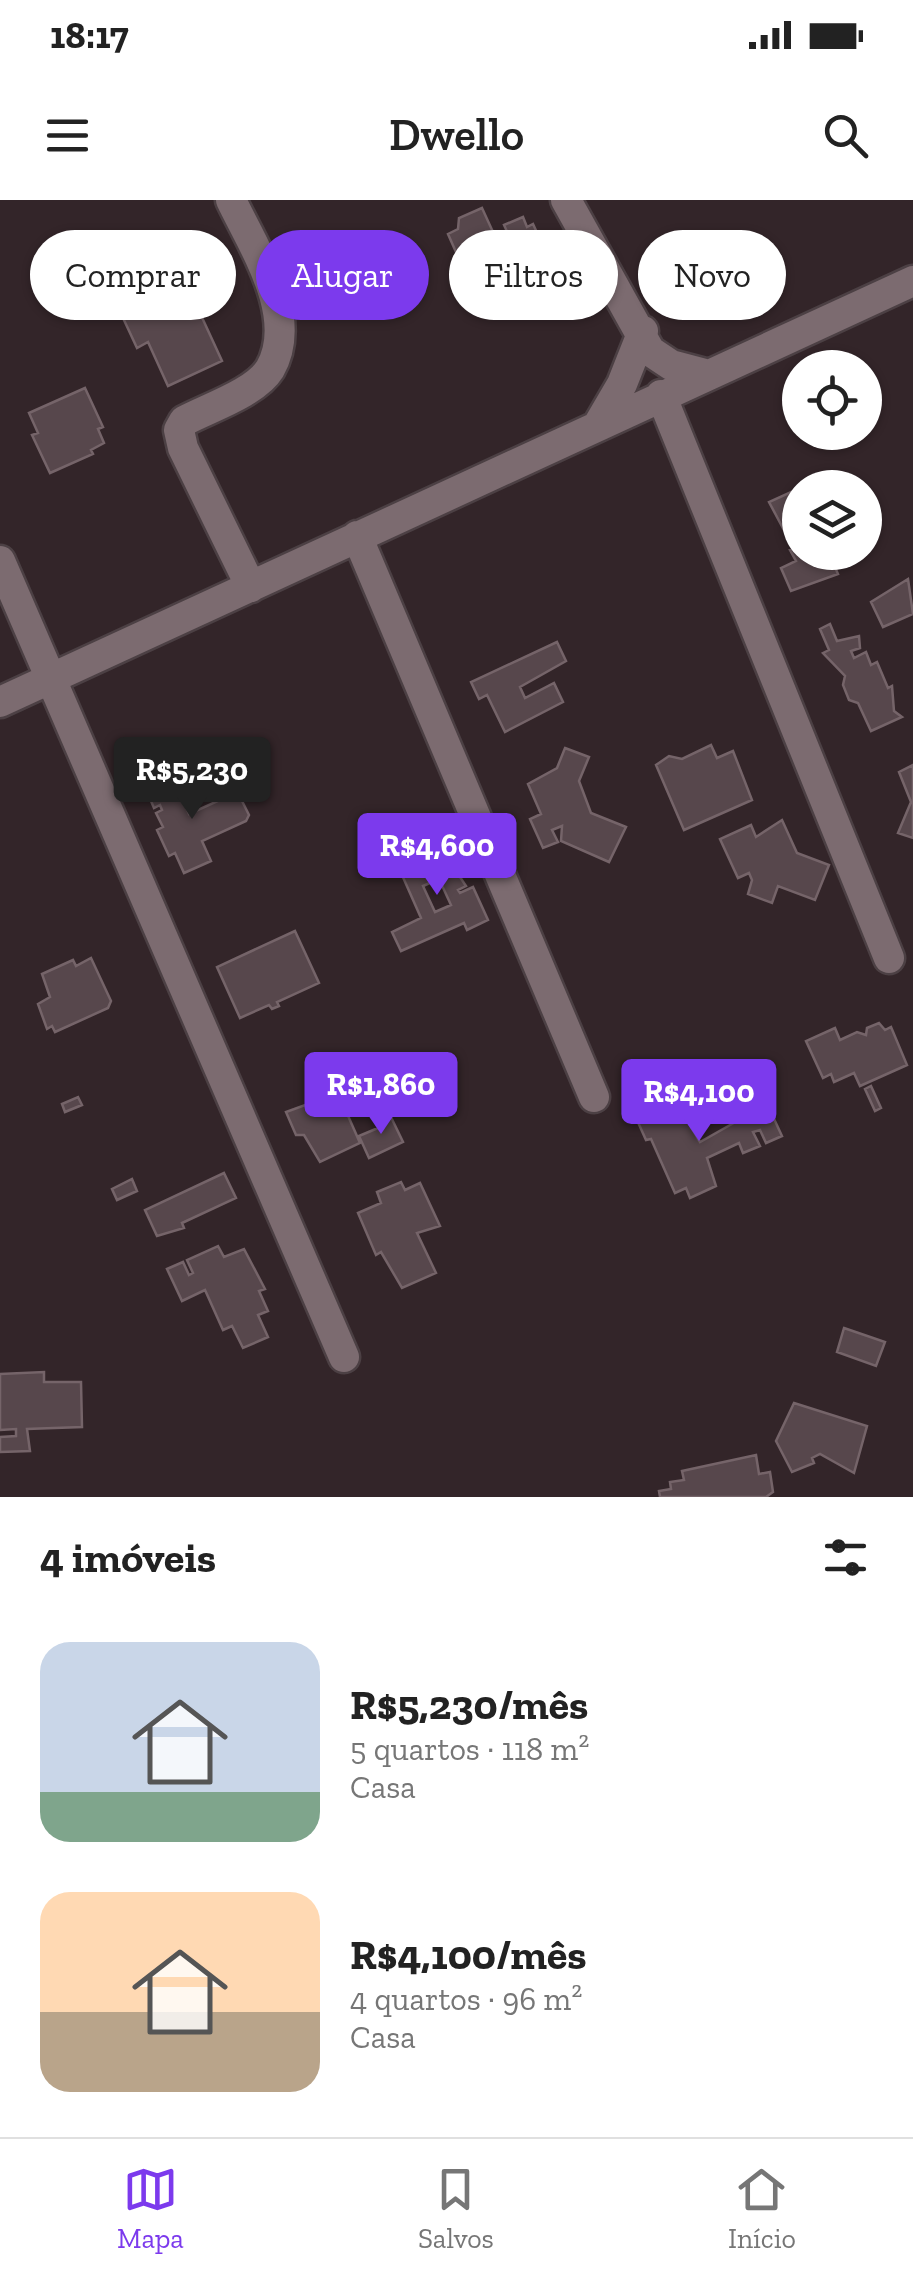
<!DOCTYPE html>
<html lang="pt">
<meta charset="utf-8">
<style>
:root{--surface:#fff;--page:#f6f6f6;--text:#222;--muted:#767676;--line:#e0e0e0;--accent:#7c3aed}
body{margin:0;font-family:"Zilla Slab",serif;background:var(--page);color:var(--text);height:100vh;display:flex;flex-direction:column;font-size:38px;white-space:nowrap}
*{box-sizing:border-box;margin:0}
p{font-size:32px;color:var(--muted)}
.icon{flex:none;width:55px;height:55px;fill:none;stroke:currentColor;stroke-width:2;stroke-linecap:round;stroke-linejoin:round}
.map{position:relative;height:1297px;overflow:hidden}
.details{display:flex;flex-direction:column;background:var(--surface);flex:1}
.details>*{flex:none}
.hud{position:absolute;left:30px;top:30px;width:855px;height:90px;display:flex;gap:20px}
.tools{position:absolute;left:782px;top:150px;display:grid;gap:20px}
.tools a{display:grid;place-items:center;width:100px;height:100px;border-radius:50%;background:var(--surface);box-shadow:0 2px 8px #0004;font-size:50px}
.price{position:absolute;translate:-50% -85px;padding:0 22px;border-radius:10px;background:var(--accent);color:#fff;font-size:32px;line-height:65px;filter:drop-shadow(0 2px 5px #0008)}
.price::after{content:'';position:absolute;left:50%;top:60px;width:30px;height:22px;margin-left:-15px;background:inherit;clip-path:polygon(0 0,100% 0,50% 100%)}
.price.selected{background:#222;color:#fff}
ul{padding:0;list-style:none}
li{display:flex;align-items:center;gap:30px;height:250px;padding:0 40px}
li span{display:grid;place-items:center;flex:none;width:280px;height:200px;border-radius:30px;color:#555}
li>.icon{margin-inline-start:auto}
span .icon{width:120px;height:120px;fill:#fffc;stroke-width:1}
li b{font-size:42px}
h2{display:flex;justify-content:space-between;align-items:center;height:120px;padding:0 40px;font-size:42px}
.chip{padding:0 35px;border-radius:45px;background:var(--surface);box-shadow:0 2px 8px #0004;font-size:35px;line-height:90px}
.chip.selected{background:var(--accent);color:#fff}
.status{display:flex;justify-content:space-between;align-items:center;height:70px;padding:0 50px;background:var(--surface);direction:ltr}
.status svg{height:28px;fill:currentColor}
header{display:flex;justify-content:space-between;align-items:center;height:130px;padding:0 40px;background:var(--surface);font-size:45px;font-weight:600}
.tabs{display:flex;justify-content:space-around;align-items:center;height:140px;border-top:2px solid var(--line);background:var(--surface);font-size:28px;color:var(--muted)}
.tabs a{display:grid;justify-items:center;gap:5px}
.tabs .selected{color:var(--accent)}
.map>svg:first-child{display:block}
.building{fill:#57474c;stroke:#756469;stroke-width:2.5;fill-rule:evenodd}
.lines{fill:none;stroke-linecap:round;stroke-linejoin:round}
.minor-casing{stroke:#4c4044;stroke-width:35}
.minor{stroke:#7c6b70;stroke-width:30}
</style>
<div class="status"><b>18:17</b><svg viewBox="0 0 49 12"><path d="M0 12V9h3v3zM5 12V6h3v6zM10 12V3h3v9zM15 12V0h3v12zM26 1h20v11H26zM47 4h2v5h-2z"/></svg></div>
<header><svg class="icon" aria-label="menu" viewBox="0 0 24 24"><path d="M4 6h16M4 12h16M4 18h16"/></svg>Dwello<svg class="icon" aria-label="search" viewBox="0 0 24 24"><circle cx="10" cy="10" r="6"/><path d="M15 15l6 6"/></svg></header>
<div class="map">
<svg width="913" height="1297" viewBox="0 0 913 1297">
<rect width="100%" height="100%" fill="#332529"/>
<path class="building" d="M482 8 498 43 510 38 504 25 523 17 527 27 533 24 555 72 531 84 528 77 472 103 462 80 467 77 448 34 458 29 459 18Z
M175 45 186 68 163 78 162 75 128 93 118 71Z
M188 87 222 161 168 186 148 142 137 148 124 120Z
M85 188 103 227 98 229 104 243 91 250 93 254 50 273 32 235 38 233 29 213Z
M800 288V352H851L853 357 834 365 838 374 791 391 781 368 796 361 790 350 794 349 769 302Z
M908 379 913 414 883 427 871 402Z
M830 424 837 441 859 436 860 448 851 451 854 458 866 452 871 465 877 462 888 488 892 486 894 511 902 517 871 531 858 503 849 500 843 485 845 476 823 453 829 450 820 429Z
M557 442 566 461 520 487 525 498 554 483 563 502 505 532 487 495 479 499 471 482Z
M711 545 717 558 733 551 752 600 684 630 656 565 669 556 682 559Z
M565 548 589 557 579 581 591 613 626 627 609 662 561 641 562 626 552 630 558 642 543 648 530 619 541 614 528 584 557 568Z
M913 565V638L898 633 911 602 899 572Z
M172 575 189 614 233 594 236 599 240 597 249 615 246 621 202 641 211 661 184 673 175 653 169 656 157 630 163 627 156 613 162 610 160 605 154 608 145 587Z
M782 620 797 653 829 665 815 700 778 686 772 703 748 694 752 680 749 673 738 678 720 639 751 625 756 637Z
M451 643 457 655 448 659 466 686 458 690 460 693 473 687 488 720 467 730 464 723 401 751 392 732 421 718 398 666ZM439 679 451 705 435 712 423 686Z
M295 731 319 783 277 802 279 806 272 809 269 805 240 818 217 767Z
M91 758 111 801 108 808 55 832 52 826 47 829 38 804 50 797 42 774 73 760 76 766Z
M879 823 885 830 891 827 907 865 860 886 854 873 834 882 831 874 823 878 806 841 835 828 840 840 857 832 866 835 867 828Z
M871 886 881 908 875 911 865 889Z
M338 893 360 943 320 962 304 935H296L286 912Z
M78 897 82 905 65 912 62 904Z
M674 899 700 942 746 916 748 922 755 919 752 913 768 906 782 936 766 943 760 930 753 932 760 946 743 953 739 943 707 958 716 986 690 998 686 988 675 993 651 939 646 940 637 920Z
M389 913 403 942 369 958 359 936 378 928 374 920Z
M224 973 236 998 182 1023 184 1028 157 1036 145 1010Z
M132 979 137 991 117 1000 112 989Z
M401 982 405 990 420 983 440 1026 417 1033 436 1073 402 1088 381 1052 376 1055 358 1013 381 1003 377 992Z
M218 1046 224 1057 244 1049 265 1089 259 1091 268 1111 258 1115 268 1137 243 1148 232 1126 223 1130 205 1090 182 1101 167 1069 183 1062 189 1075 193 1073 187 1060Z
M844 1128 885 1142 876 1166 837 1152Z
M44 1172V1182H81L82 1227 27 1229 30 1251 0 1252V1237L16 1236V1229L0 1230V1174Z
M794 1203 867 1226 854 1273 820 1254 812 1258 814 1263 792 1272 776 1241Z
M756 1255 759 1274 770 1272 773 1292 766 1297H660L659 1291 671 1289 670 1282 684 1280 682 1271Z"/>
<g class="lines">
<g class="minor-casing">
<path id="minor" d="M231 0C253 46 300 117 270 169 255 193 208 208 184 221L179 230 183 248 251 387
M566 0 650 151 671 165 705 174
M661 195 889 758
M598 225 622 184 643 131
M357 336 594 897
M0 361 344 1157
M0 502 913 81"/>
</g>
<use href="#minor" class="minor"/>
</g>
</svg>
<div class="tools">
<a><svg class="icon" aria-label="locate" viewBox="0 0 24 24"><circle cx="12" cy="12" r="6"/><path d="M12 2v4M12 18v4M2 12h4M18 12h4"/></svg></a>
<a><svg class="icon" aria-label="layers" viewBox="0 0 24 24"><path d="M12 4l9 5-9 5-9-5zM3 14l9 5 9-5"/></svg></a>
</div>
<b class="price selected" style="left:192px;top:622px">R$5,230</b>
<b class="price" style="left:437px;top:698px">R$4,600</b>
<b class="price" style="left:381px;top:937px">R$1,860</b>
<b class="price" style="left:699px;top:944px">R$4,100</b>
<div class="hud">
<a class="chip">Comprar</a>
<a class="chip selected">Alugar</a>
<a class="chip">Filtros</a>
<a class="chip">Novo</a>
</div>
</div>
<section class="details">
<h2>4 imóveis<svg class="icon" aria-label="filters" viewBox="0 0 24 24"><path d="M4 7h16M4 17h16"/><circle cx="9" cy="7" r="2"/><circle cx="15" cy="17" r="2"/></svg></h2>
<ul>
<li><span style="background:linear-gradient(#c9d6e8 75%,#7fa58c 0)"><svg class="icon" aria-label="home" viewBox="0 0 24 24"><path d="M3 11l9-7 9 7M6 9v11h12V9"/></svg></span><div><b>R$5,230/mês</b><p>5 quartos · 118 m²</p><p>Casa</p></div></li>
<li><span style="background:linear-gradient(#ffd9b3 60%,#b9a48a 0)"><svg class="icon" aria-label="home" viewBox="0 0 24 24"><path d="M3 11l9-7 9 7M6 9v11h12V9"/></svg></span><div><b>R$4,100/mês</b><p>4 quartos · 96 m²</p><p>Casa</p></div></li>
</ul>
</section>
<nav class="tabs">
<a class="selected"><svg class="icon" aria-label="map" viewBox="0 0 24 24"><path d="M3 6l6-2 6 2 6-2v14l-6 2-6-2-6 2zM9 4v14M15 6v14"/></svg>Mapa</a>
<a><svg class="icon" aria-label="saved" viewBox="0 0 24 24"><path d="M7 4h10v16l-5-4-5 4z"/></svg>Salvos</a>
<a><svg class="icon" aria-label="home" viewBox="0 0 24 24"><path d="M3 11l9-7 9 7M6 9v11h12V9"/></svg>Início</a>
</nav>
